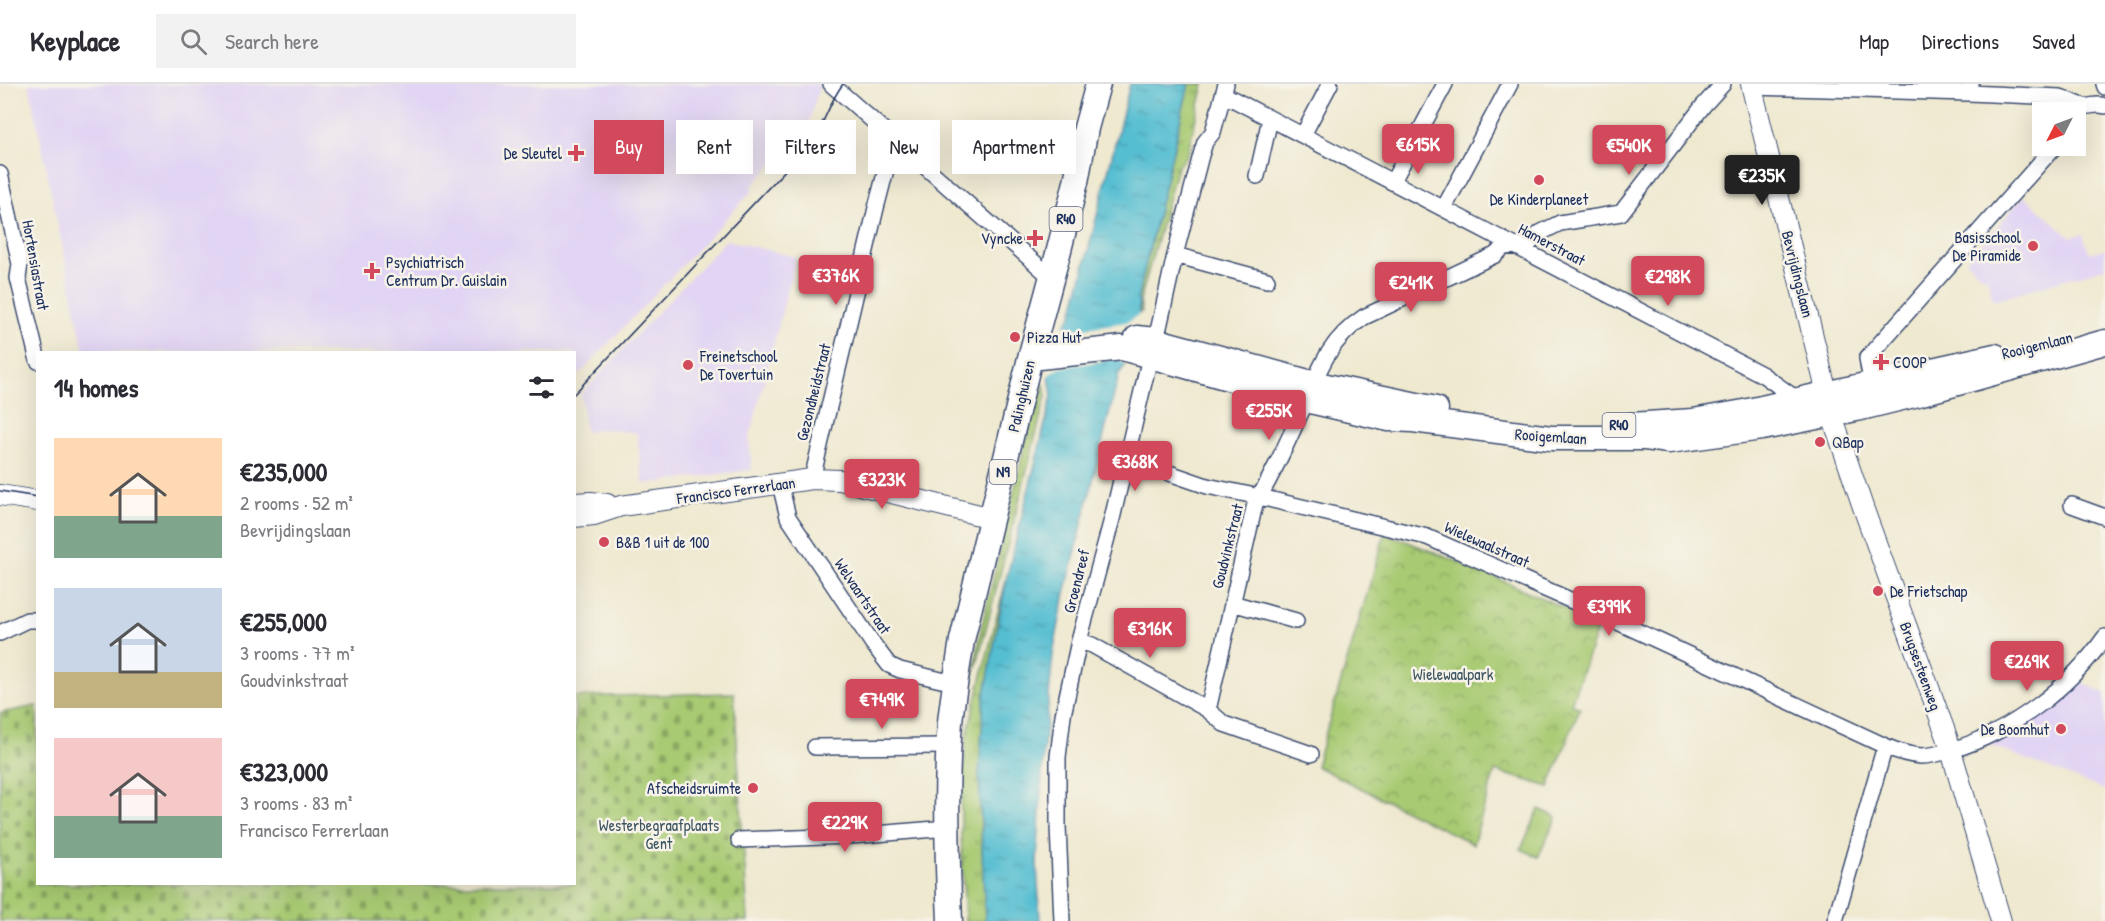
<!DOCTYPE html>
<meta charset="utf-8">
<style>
:root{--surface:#fff;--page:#f2f2f3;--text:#2b2b33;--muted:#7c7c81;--line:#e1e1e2;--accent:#d1495b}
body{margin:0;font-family:"Patrick Hand",sans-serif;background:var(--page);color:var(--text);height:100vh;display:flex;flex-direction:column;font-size:22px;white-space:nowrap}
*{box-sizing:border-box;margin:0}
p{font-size:20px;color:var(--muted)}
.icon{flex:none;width:33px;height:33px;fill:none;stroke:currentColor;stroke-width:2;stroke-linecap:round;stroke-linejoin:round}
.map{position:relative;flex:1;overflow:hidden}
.sheet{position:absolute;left:36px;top:267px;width:540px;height:534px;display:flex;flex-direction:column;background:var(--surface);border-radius:0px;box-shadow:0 6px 24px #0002}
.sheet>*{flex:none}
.hud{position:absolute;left:594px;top:36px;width:570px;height:54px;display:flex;gap:12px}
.needle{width:39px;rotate:228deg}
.fabs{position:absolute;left:2032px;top:18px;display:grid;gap:12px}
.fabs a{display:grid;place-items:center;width:54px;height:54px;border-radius:0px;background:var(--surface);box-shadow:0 6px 24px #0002;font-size:30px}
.price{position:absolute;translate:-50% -51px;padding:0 14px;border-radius:6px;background:var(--accent);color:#fff;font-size:20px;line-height:39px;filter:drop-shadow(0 2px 3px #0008)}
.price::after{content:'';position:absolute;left:50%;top:36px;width:18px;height:14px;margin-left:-9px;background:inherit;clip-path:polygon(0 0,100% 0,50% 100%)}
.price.active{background:#222;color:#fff}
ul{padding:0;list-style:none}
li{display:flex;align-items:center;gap:18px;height:150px;padding:0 18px}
li span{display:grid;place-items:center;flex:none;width:168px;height:120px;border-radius:0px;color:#555}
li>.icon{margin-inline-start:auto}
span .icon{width:72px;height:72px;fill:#fffc;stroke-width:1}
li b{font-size:26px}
h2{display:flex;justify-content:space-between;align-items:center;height:72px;padding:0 18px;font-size:26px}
.chip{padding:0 21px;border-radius:0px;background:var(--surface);box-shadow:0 6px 24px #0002;font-size:21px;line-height:54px}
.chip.active{background:var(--accent);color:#fff}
header{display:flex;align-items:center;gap:36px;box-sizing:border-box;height:84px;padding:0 30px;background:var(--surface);border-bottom:2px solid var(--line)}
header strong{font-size:28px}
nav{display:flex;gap:33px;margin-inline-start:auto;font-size:21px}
.search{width:420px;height:54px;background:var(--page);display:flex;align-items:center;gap:15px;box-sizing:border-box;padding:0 21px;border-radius:0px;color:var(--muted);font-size:22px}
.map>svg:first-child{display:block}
.built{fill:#e1d4f4}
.grass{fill:url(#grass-tufts);stroke:#627c68;stroke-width:1.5}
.cemetery{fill:url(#cemetery-stones);stroke:#627c68;stroke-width:1.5}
.park{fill:url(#park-crowns);stroke:#627c68;stroke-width:1.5}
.garden{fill:#a8ca72;stroke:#627c68;stroke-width:1.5}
.water{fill:url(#water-ripples);stroke:#387698;stroke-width:1.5}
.pier{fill:#efe9d0}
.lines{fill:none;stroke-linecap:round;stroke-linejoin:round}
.minor-casing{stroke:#3b4b6f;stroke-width:18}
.tertiary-casing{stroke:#3b4b6f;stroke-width:22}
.primary-casing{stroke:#3b4b6f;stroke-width:27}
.minor{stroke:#fff;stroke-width:15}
.tertiary{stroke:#fff;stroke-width:20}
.primary{stroke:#fff;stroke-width:24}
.tram{stroke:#1b2f5e;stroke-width:1.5}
.poi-dot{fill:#d1495b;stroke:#f7f3e8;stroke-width:2}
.labels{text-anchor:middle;stroke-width:5;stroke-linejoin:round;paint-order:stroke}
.shield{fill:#f7f3e8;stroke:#5d6a87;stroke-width:1.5}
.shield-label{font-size:15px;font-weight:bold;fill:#1b2f5e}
.poi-label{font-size:16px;fill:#1b2f5e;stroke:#f7f3e8;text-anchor:start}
.street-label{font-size:16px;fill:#1b2f5e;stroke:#f7f3e8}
.park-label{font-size:16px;fill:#3e5663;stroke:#f7f3e8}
</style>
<header>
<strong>Keyplace</strong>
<div class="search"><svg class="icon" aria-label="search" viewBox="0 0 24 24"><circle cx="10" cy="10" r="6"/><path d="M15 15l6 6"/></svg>Search here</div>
<nav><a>Map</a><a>Directions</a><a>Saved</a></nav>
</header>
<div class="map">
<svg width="2105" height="837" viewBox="0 0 2105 837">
<defs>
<pattern id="grass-tufts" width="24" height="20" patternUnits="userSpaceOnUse" patternTransform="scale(1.5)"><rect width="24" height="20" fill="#a8ca72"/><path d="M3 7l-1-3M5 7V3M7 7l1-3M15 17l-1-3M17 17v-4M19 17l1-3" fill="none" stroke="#88a461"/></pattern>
<pattern id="cemetery-stones" width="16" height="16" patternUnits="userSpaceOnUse" patternTransform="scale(1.5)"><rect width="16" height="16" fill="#a8ca72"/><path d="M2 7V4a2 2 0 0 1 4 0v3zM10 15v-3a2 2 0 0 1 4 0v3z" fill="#88a461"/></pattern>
<pattern id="park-crowns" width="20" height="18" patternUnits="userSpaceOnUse" patternTransform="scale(1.5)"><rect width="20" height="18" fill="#a8ca72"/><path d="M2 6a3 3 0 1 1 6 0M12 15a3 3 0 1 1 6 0" fill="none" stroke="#88a461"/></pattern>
<pattern id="water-ripples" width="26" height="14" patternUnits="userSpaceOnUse" patternTransform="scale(1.5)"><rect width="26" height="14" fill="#55bed1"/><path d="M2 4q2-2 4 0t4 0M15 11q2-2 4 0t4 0" fill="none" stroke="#469bad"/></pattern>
</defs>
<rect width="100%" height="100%" fill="#f7f3e8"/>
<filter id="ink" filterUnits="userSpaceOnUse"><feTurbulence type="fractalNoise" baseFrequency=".0167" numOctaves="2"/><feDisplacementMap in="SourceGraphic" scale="12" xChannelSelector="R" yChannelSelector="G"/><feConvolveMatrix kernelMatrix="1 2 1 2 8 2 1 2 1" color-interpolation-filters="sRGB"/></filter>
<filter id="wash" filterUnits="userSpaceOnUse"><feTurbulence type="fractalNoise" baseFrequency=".008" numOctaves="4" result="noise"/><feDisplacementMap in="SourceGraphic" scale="24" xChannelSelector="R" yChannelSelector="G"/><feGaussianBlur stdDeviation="1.35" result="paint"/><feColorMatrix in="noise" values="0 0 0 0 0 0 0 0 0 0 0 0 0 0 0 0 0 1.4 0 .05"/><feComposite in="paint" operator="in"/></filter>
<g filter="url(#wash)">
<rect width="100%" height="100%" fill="#efe9d0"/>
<path class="built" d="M29 0H820L808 42 752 102 754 105 575 295 574 268H84Z
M2024 112 2070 153 2083 150 2089 169 2105 165V184L1993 216 1987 192 1983 193 1966 177Z
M726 156 796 173 749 356 752 386 643 400 637 349 604 345 585 348 581 310Z
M2080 597 2105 609V706L1987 660 2036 636Z"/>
<path class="grass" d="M1189 0H1204L1187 71 1177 83 1140 217 1142 228 1140 229 1138 213Z
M1044 300 1046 312 972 599 981 545 1027 353Z
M1007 492 984 614 979 690 985 837H965L961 751V711L966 655Z"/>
<path class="cemetery" d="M734 609 748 837H0V629L37 622 38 800H574L575 613Z"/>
<path class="park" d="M1385 449 1484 488 1599 540 1571 620 1580 624 1549 703 1495 687 1473 760 1316 682Z"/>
<path class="garden" d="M1539 725 1557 733 1538 773 1521 765Z"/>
<path class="water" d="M1130 0H1189L1138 213C1141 240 1136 267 1119 290L1064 514 1053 570 1043 673 1037 779 1040 837H985L979 690 984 615 1007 492 1052 312 1049 292 1063 243 1072 231Z"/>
<path class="pier" d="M1143 228 1144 236 1131 278 1128 283 1120 276 1114 275 1060 284 1046 293 1062 239 1072 245 1093 243 1127 238Z"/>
</g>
<g filter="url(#ink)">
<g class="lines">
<g class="minor-casing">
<path id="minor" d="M831 0 1052 194
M1971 0 1969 9 2060 13C2068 15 2078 21 2084 22 2092 23 2096 19 2105 22
M2104 0 2105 3
M1751 3 1969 9
M1223 10 1763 291 1798 316
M1303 51 1330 0
M0 90 20 180 18 194 38 277
M1257 92 1270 35
M1393 97 1445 0
M1444 124 1510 0
M1175 171 1267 196
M1886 297 1869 286 1867 274 2055 62
M1126 374 1207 402 1260 413 1427 453 1579 520 1885 662C1896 667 1909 671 1921 672 1932 672 1942 669 1952 666 2012 648 2069 604 2105 553
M812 395 876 124 894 55
M780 400 788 433 873 560 889 581 900 586 941 596 955 597
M2072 421 2105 433
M1232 519 1296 537
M0 549 27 536H38
M1079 557 1092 561 1208 626 1224 640 1311 670
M1208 626 1255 420C1274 390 1288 356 1303 324 1319 286 1328 257 1364 233L1495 171 1504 163 1528 161 1540 149 1560 139 1621 129 1703 22 1723 0
M815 663 949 662
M739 756 851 752 948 744
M1062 837 1058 742V673L1063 631 1079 557 1112 435 1154 256 1159 243 1175 171 1201 71 1205 58 1213 48 1226 0
M1835 837 1885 662"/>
</g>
<g class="tertiary-casing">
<path id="tertiary" d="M1751 0 1834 338 1864 426 1947 653 2001 837
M0 411 38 417
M574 419 591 418 607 420
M574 433 594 431 621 422 812 395 840 396 991 434"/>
</g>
<g class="primary-casing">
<path id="primary" d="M1137 254 1154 256 1312 299 1436 325
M1030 274 1122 264 1306 316 1389 335 1413 336 1551 354H1645L1669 357 1762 344 1861 324 1922 309 2105 258
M1631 341 1693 337 1744 328 1995 272
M950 837C947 771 945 704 950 638 953 610 958 583 962 556L1030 274 1059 166 1076 98 1086 44 1098 0"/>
</g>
<use href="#minor" class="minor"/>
<use href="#tertiary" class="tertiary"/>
<use href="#primary" class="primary"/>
<path class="tram" d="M574 310 808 62C824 44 828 19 843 0
M0 407 38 413"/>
</g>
</g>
<g class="poi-dot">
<path d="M573 60h6v6h6v6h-6v6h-6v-6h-6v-6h6z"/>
<circle cx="1539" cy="96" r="6"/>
<path d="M1032 145h6v6h6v6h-6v6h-6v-6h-6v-6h6z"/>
<circle cx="2033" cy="162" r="6"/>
<path d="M369 178h6v6h6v6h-6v6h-6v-6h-6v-6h6z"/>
<circle cx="1015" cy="253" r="6"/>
<path d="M1878 269h6v6h6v6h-6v6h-6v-6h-6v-6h6z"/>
<circle cx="688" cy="281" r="6"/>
<circle cx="1820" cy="358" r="6"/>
<circle cx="604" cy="458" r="6"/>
<circle cx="1878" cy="507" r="6"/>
<circle cx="2061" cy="645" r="6"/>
<circle cx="753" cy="704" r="6"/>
</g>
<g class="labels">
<g class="shield">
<rect x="1049.5" y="123" width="33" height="24" rx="4.5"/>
<rect x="1602.5" y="329" width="33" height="24" rx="4.5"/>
<rect x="989.5" y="376" width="27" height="24" rx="4.5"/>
</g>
<g class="shield-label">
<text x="1066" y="140">R40</text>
<text x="1619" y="346">R40</text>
<text x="1003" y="393">N9</text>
</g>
<g class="poi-label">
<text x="562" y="75" text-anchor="end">De Sleutel</text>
<text x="1539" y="121" text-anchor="middle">De Kinderplaneet</text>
<text x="2021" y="159" text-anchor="end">Basisschool<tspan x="2021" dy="18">De Piramide</tspan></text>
<text x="1023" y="160" text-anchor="end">Vyncke</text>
<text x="386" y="184">Psychiatrisch<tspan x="386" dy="18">Centrum Dr. Guislain</tspan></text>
<text x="1027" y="259">Pizza Hut</text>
<text x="700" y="278">Freinetschool<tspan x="700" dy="18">De Tovertuin</tspan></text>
<text x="1893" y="284">COOP</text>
<text x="1832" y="364">QBap</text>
<text x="616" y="464">B&amp;B 1 uit de 100</text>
<text x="1890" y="513">De Frietschap</text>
<text x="2049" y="651" text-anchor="end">De Boomhut</text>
<text x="741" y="710" text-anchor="end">Afscheidsruimte</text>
</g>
<g class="street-label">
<text transform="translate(1552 160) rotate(28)" y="6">Hamerstraat</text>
<text transform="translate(36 181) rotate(80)" y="6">Hortensiastraat</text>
<text transform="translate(1798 190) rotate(76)" y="6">Bevrijdingslaan</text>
<text transform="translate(2037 261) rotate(-14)" y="6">Rooigemlaan</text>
<text transform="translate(813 308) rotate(-76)" y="6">Gezondheidstraat</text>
<text transform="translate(1021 312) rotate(-77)" y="6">Palinghuizen</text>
<text transform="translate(1551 352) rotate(4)" y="6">Rooigemlaan</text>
<text transform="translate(736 406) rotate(-8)" y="6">Francisco Ferrerlaan</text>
<text transform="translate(1487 460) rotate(24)" y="6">Wielewaalstraat</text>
<text transform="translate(1227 462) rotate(-76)" y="6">Goudvinkstraat</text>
<text transform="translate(1076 497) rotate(-76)" y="6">Groendreef</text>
<text transform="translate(863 512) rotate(56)" y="6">Welvaartstraat</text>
<text transform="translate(1921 582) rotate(70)" y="6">Brugsesteenweg</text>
</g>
<g class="park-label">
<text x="1453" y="596">Wielewaalpark</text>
<text x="659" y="747">Westerbegraafplaats<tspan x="659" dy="18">Gent</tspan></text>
</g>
</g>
</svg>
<div class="fabs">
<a><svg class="needle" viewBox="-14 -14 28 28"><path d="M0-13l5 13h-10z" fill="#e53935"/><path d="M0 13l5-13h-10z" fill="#7c7c81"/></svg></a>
</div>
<b class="price" style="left:1418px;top:91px">€615K</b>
<b class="price" style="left:1629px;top:92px">€540K</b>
<b class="price active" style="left:1762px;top:122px">€235K</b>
<b class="price" style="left:836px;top:222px">€376K</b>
<b class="price" style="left:1668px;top:223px">€298K</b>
<b class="price" style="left:1411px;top:229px">€241K</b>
<b class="price" style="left:1269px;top:357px">€255K</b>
<b class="price" style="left:1135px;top:408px">€368K</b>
<b class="price" style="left:882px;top:426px">€323K</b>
<b class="price" style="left:1609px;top:553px">€399K</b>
<b class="price" style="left:1150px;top:575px">€316K</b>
<b class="price" style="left:2027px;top:608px">€269K</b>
<b class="price" style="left:882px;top:646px">€749K</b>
<b class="price" style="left:845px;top:769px">€229K</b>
<div class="hud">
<a class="chip active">Buy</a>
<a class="chip">Rent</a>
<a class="chip">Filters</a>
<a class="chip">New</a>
<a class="chip">Apartment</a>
</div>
<section class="sheet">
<h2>14 homes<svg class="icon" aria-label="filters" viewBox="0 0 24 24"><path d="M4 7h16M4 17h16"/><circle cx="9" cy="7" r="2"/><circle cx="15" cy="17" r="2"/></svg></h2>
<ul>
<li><span style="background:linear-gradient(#ffd9b3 65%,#7fa58c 0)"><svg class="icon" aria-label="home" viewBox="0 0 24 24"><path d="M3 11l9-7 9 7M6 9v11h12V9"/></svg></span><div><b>€235,000</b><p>2 rooms · 52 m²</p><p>Bevrijdingslaan</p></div></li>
<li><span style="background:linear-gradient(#c9d6e8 70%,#c2b280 0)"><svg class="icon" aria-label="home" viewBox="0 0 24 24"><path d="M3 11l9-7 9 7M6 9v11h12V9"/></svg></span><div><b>€255,000</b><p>3 rooms · 77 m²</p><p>Goudvinkstraat</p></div></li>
<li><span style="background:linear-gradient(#f6c9c9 65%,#7fa58c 0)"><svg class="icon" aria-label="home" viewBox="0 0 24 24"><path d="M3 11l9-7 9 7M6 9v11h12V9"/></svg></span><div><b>€323,000</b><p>3 rooms · 83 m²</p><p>Francisco Ferrerlaan</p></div></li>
</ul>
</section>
</div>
